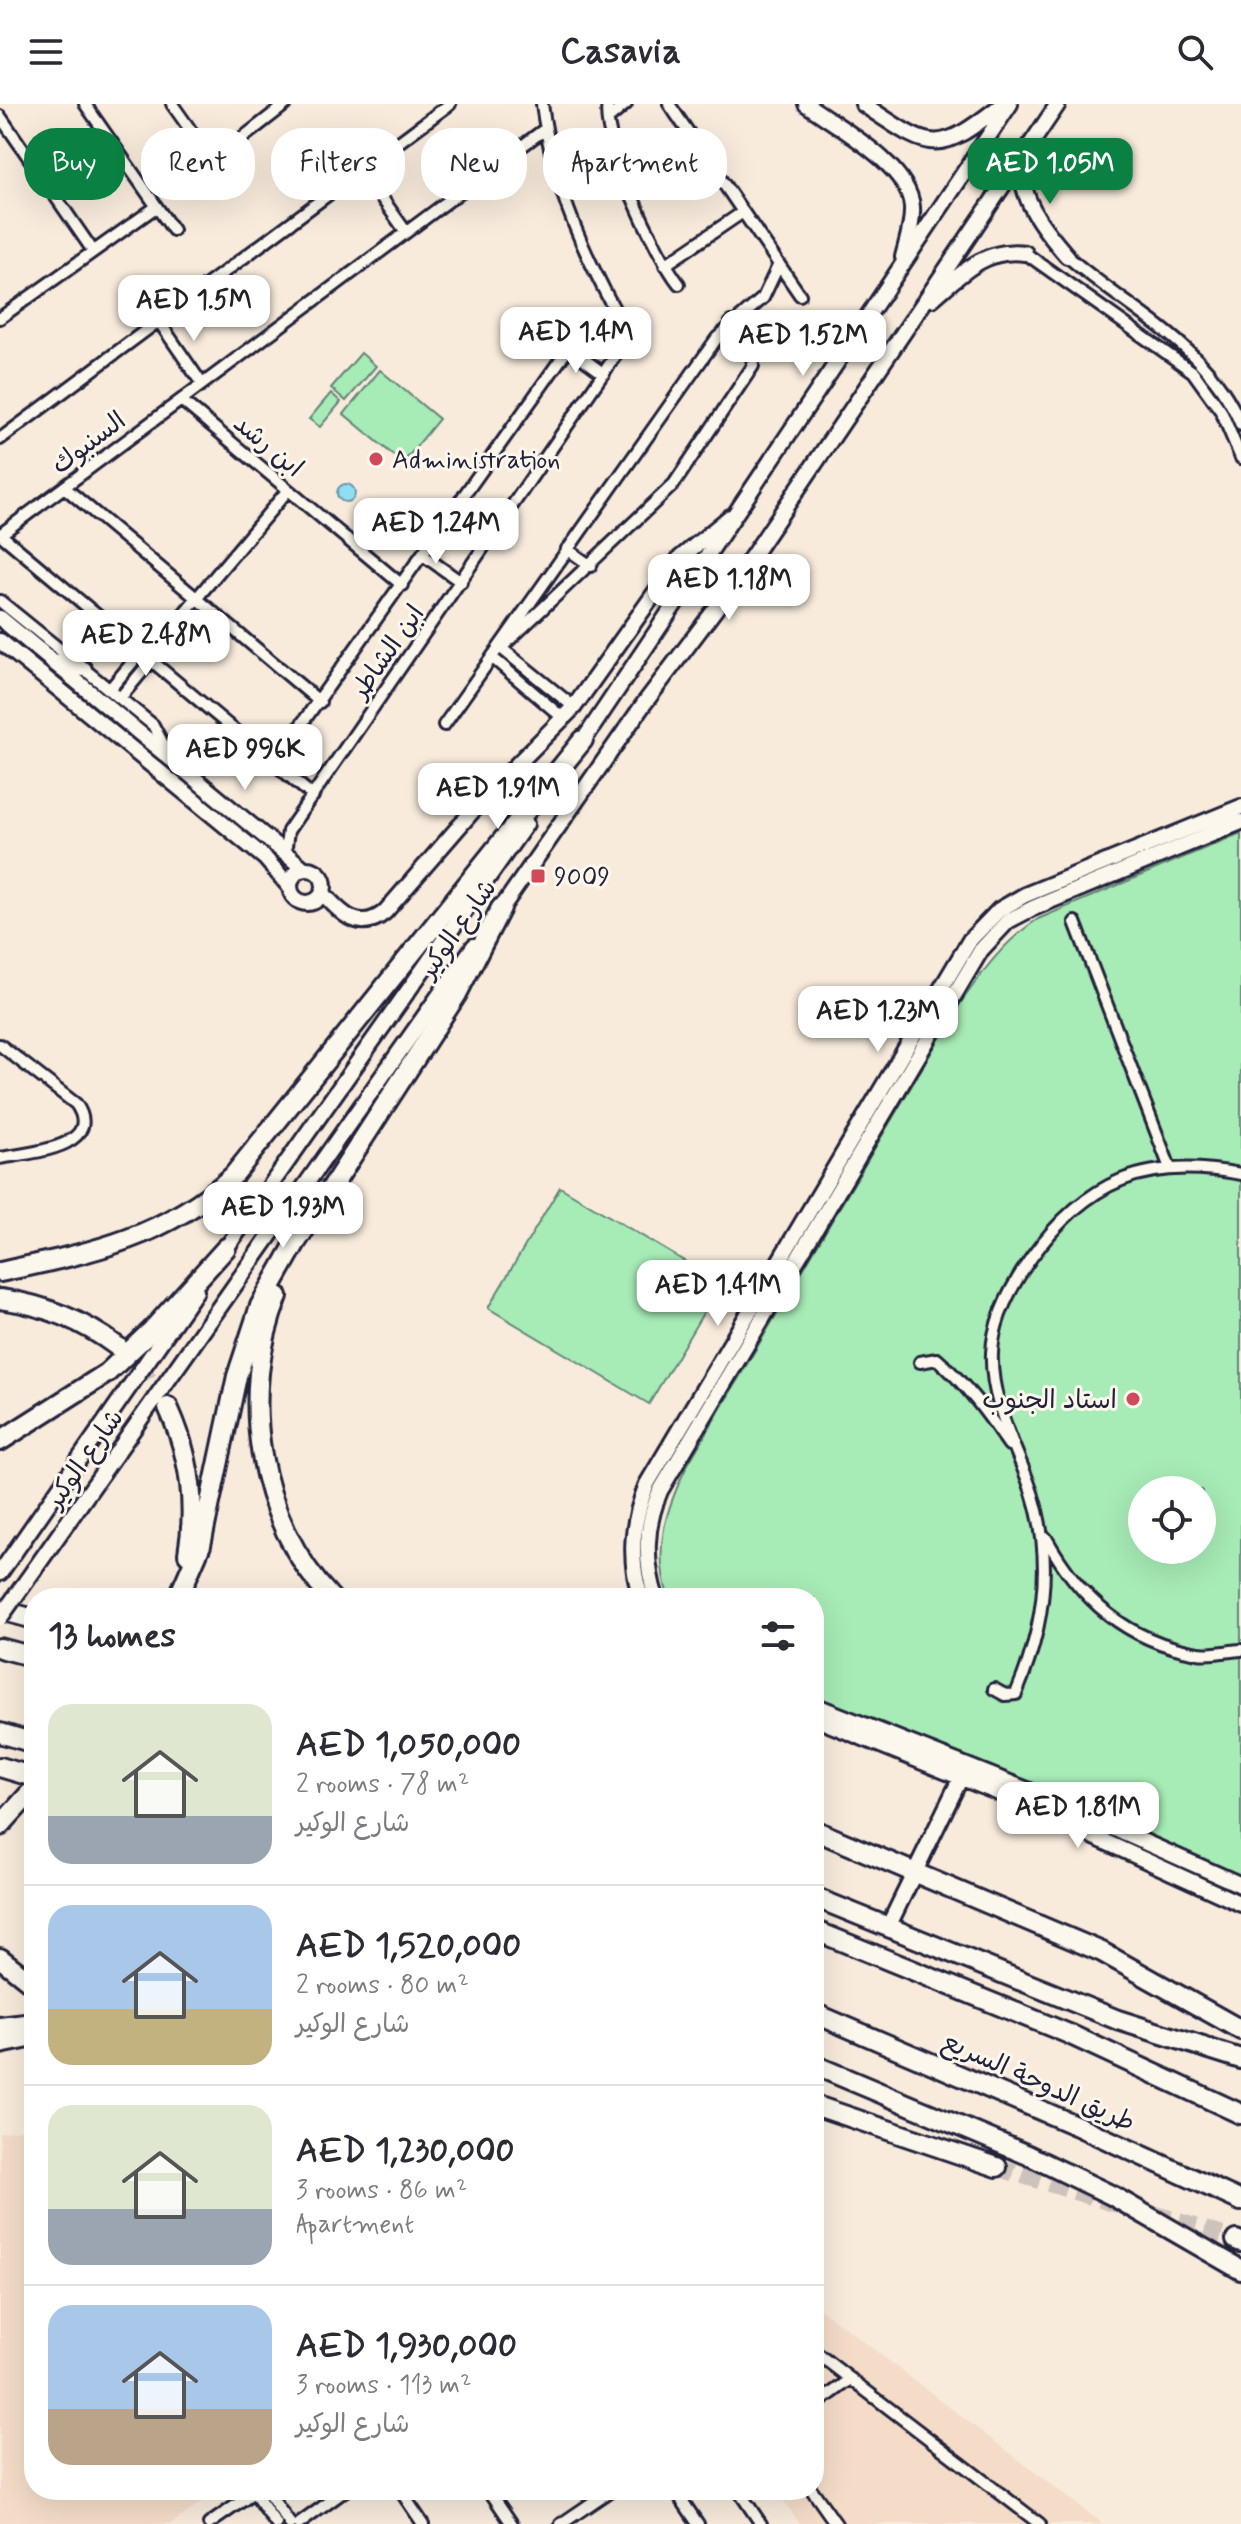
<!DOCTYPE html>
<meta charset="utf-8">
<style>
:root{--surface:#fff;--page:#f2f2f3;--text:#2b2b33;--muted:#7c7c81;--line:#e1e1e2;--accent:#0b8043}
body{margin:0;font-family:Mynerve,"Playpen Sans Arabic",sans-serif;background:var(--page);color:var(--text);height:100vh;display:flex;flex-direction:column;font-size:30px;white-space:nowrap}
*{box-sizing:border-box;margin:0}
p{font-size:26px;color:var(--muted)}
.icon{flex:none;width:44px;height:44px;fill:none;stroke:currentColor;stroke-width:2;stroke-linecap:round;stroke-linejoin:round}
.map{position:relative;flex:1;overflow:hidden}
.details{position:absolute;left:24px;top:1484px;width:800px;height:912px;display:flex;flex-direction:column;background:var(--surface);border-radius:32px;box-shadow:0 8px 32px #0002}
.details>*{flex:none}
.hud{position:absolute;left:24px;top:24px;width:800px;height:72px;display:flex;gap:16px}
.fabs{position:absolute;left:1128px;top:1372px;display:grid;gap:16px}
.fabs a{display:grid;place-items:center;width:88px;height:88px;border-radius:50%;background:var(--surface);box-shadow:0 8px 32px #0002;font-size:40px}
.price{position:absolute;translate:-50% -68px;padding:0 18px;border-radius:16px;background:#fff;color:#222;font-size:26px;line-height:52px;filter:drop-shadow(0 2px 4px #0008)}
.price::after{content:'';position:absolute;left:50%;top:48px;width:24px;height:18px;margin-left:-12px;background:inherit;clip-path:polygon(0 0,100% 0,50% 100%)}
.price.current{background:var(--accent);color:#fff}
ul{padding:0;list-style:none}
li{display:flex;align-items:center;gap:24px;height:200px;padding:0 24px}
li+li{border-top:2px solid var(--line)}
li span{display:grid;place-items:center;flex:none;width:224px;height:160px;border-radius:24px;color:#555}
li>.icon{margin-inline-start:auto}
span .icon{width:96px;height:96px;fill:#fffc;stroke-width:1}
li b{font-size:34px}
h2{display:flex;justify-content:space-between;align-items:center;height:96px;padding:0 24px;font-size:34px}
.pill{padding:0 28px;border-radius:32px;background:var(--surface);box-shadow:0 8px 32px #0002;font-size:28px;line-height:72px}
.pill.current{background:var(--accent);color:#fff}
header{display:flex;justify-content:space-between;align-items:center;height:104px;padding:0 24px;background:var(--surface);font-size:36px;font-weight:800}
.map>svg:first-child{display:block}
.built{fill:#f4dcc8}
.green{fill:#a7ebb6;stroke:#648678;stroke-width:2;fill-rule:evenodd}
.water{fill:#91ddf1;stroke:#6592a8;stroke-width:2}
.lines{fill:none;stroke-linecap:round;stroke-linejoin:round}
.highway-tunnel{stroke:#cdc3bc;stroke-width:18;stroke-dasharray:18 9;stroke-linecap:butt}
.street-casing{stroke:#22223b;stroke-width:16}
.secondary-casing{stroke:#22223b;stroke-width:20}
.highway-casing{stroke:#22223b;stroke-width:24}
.street{stroke:#fbf7ec;stroke-width:10}
.secondary{stroke:#fbf7ec;stroke-width:14}
.highway{stroke:#fbf7ec;stroke-width:18}
.secondary-bridge-casing{stroke:#22223b;stroke-width:20;stroke-linecap:butt}
.secondary-bridge{stroke:#fbf7ec;stroke-width:14}
.poi-dot{fill:#d1495b;stroke:#fbf7ec;stroke-width:3}
.labels{text-anchor:middle;stroke-width:6;stroke-linejoin:round;paint-order:stroke}
.street-label{font-size:26px;fill:#22223b;stroke:#fbf7ec}
.poi-label{font-size:26px;fill:#22223b;stroke:#fbf7ec;text-anchor:start}
</style>
<header><svg class="icon" aria-label="menu" viewBox="0 0 24 24"><path d="M4 6h16M4 12h16M4 18h16"/></svg>Casavia<svg class="icon" aria-label="search" viewBox="0 0 24 24"><circle cx="10" cy="10" r="6"/><path d="M15 15l6 6"/></svg></header>
<div class="map">
<svg width="1241" height="2420" viewBox="0 0 1241 2420">
<rect width="100%" height="100%" fill="#f8ebdc"/>
<filter id="ink" filterUnits="userSpaceOnUse"><feTurbulence type="fractalNoise" baseFrequency=".0125" numOctaves="2"/><feDisplacementMap in="SourceGraphic" scale="16" xChannelSelector="R" yChannelSelector="G"/><feConvolveMatrix kernelMatrix="1 2 1 2 8 2 1 2 1" color-interpolation-filters="sRGB"/></filter>
<g filter="url(#ink)">
<path class="built" d="M34 2024V2386H220L171 2420H0V2029Z
M814 2200 1103 2420H800L776 2386H814Z"/>
<path class="green" d="M361 249 376 262 346 297 331 284Z
M380 266 439 315 403 359 344 310Z
M331 289 341 298 320 323 309 315Z
M1241 729V1775L814 1596V1494H669C652 1446 666 1404 688 1360L960 900C983 867 1004 837 1038 815ZM1142 1386H1202V1446H1142Z
M560 1083 721 1179 649 1300 488 1204Z"/>
<path class="water" d="M337 389a9 9 0 1 1 18 0a9 9 0 1 1-18 0Z"/>
<g class="lines">
<path class="highway-tunnel" d="M118 1243 139 1262 166 1301
M997 2063 1117 2100
M1153 2110 1236 2136"/>
<g class="street-casing">
<path id="street" d="M85 0 173 126
M172 0 232 85
M608 0C600 34 656 151 679 180
M669 0 800 191
M0 12 93 147
M608 15 626 0
M213 57 286 0
M362 66 406 128
M1025 149 1193 268 1221 307 1241 354
M1067 152C1129 207 1208 240 1241 321
M665 161 743 108
M0 214 156 103
M158 216 202 280
M569 244 604 270
M181 296 402 481
M0 335 450 0
M64 383 320 598
M0 430 313 692
M1 430 545 25
M567 445 591 462
M423 451 461 478
M0 497 153 621 170 653
M147 553 288 386
M494 555 563 614
M110 585 141 548
M120 594 151 557
M574 603 501 544 674 380 753 262 752 250 731 218
M444 621 717 234 763 194 779 160
M274 659 580 228
M285 750 288 727 629 232C587 158 553 85 542 0
M1075 818 1170 1064
M0 941 76 1000C106 1044 27 1049 0 1054
M920 1258 937 1255C966 1280 987 1309 1009 1341
M1046 1434C1080 1495 1126 1537 1198 1549 1211 1551 1227 1547 1241 1546
M994 1585 1005 1591 1016 1590C1046 1520 1055 1449 1028 1377 1012 1335 990 1294 992 1249 993 1215 1012 1181 1031 1154 1087 1076 1146 1052 1241 1070
M814 2247 1040 2420
M814 2302 851 2275
M266 2386 290 2420
M400 2386 423 2420
M489 2386 512 2420
M675 2386 698 2420
M738 2386 761 2420
M812 2386 836 2420
M254 2389 276 2420
M209 2420 258 2386
M299 2420 346 2386
M561 2420 611 2386"/>
</g>
<g class="secondary-casing">
<path id="secondary" d="M806 0C838 23 909 61 912 103 913 120 907 137 903 153
M863 0C933 47 935 53 1003 0
M1020 55C1021 97 1041 122 1067 152
M932 195C960 171 985 143 1025 149
M0 514 303 764
M0 537 265 754 289 782
M54 557 84 565
M579 643 1010 0
M290 782a17 17 0 1 1 34 0a17 17 0 1 1-34 0Z
M323 789C341 810 360 829 385 808L483 695 574 603 679 455 730 413
M496 812 643 601 726 491 1058 0
M222 1150 526 720
M34 1466 474 842
M0 1469 196 1187
M641 1494C628 1454 632 1418 647 1380L970 836 999 806 1025 791 1241 703
M656 1494C644 1456 645 1423 660 1387L981 846 1008 817 1033 804 1241 718
M814 1601 1025 1685 1241 1781
M814 1614 994 1687 1241 1800
M889 1821 964 1667"/>
</g>
<g class="highway-casing">
<path id="highway" d="M0 1168C89 1149 163 1135 233 1072L583 636
M278 1192C238 1289 257 1416 331 1494
M0 1195C45 1201 82 1216 118 1243
M168 1303C190 1351 197 1398 188 1450
M0 1337 107 1269 152 1226 226 1144
M178 1494 201 1441 237 1272 260 1202 295 1140 457 890 501 804
M0 1506 34 1515
M0 1544 34 1553
M0 1629 34 1639
M0 1663 34 1673
M0 1722 29 1690
M814 1726 1102 1848 1241 1926
M814 1793 1118 1916 1241 1955
M814 1826 1069 1930 1241 2010
M0 1854 34 1881
M814 1909 1082 2024 1241 2097
M0 1923 34 1919
M0 1940 34 1933
M814 1961 1028 2051 1113 2092 1241 2166
M814 2001 997 2063
M1236 2136 1241 2138"/>
</g>
<use href="#street" class="street"/>
<use href="#secondary" class="secondary"/>
<use href="#highway" class="highway"/>
<g class="secondary-bridge-casing">
<path id="secondary-bridge" d="M0 1514 34 1466"/>
</g>
<use href="#secondary-bridge" class="secondary-bridge"/>
</g>
</g>
<g class="poi-dot">
<circle cx="376" cy="355" r="8"/>
<rect x="530" y="764" width="16" height="16" rx="4"/>
<circle cx="1133" cy="1295" r="8"/>
</g>
<g class="labels">
<g class="street-label">
<text transform="translate(88 338) rotate(-37)" y="9">السنبوك</text>
<text transform="translate(269 341) rotate(40)" y="9">ابن رشد</text>
<text transform="translate(387 547) rotate(-55)" y="9">ابن الشاطر</text>
<text transform="translate(457 824) rotate(-55)" y="9">شارع الوكير</text>
<text transform="translate(84 1354) rotate(-55)" y="9">شارع الوكير</text>
<text transform="translate(1039 1977) rotate(24)" y="9">طريق الدوحة السريع</text>
</g>
<g class="poi-label">
<text x="392" y="364">Administration</text>
<text x="554" y="781">9009</text>
<text x="1117" y="1304" text-anchor="end">استاد الجنوب</text>
</g>
</g>
</svg>
<div class="fabs">
<a><svg class="icon" aria-label="locate" viewBox="0 0 24 24"><circle cx="12" cy="12" r="6"/><path d="M12 2v4M12 18v4M2 12h4M18 12h4"/></svg></a>
</div>
<b class="price current" style="left:1050px;top:102px">AED 1.05M</b>
<b class="price" style="left:194px;top:239px">AED 1.5M</b>
<b class="price" style="left:576px;top:271px">AED 1.4M</b>
<b class="price" style="left:803px;top:274px">AED 1.52M</b>
<b class="price" style="left:436px;top:462px">AED 1.24M</b>
<b class="price" style="left:729px;top:518px">AED 1.18M</b>
<b class="price" style="left:146px;top:574px">AED 2.48M</b>
<b class="price" style="left:245px;top:688px">AED 996K</b>
<b class="price" style="left:498px;top:727px">AED 1.91M</b>
<b class="price" style="left:878px;top:950px">AED 1.23M</b>
<b class="price" style="left:283px;top:1146px">AED 1.93M</b>
<b class="price" style="left:718px;top:1224px">AED 1.41M</b>
<b class="price" style="left:1078px;top:1746px">AED 1.81M</b>
<div class="hud">
<a class="pill current">Buy</a>
<a class="pill">Rent</a>
<a class="pill">Filters</a>
<a class="pill">New</a>
<a class="pill">Apartment</a>
</div>
<section class="details">
<h2>13 homes<svg class="icon" aria-label="filters" viewBox="0 0 24 24"><path d="M4 7h16M4 17h16"/><circle cx="9" cy="7" r="2"/><circle cx="15" cy="17" r="2"/></svg></h2>
<ul>
<li><span style="background:linear-gradient(#dfe7d0 70%,#9aa5b1 0)"><svg class="icon" aria-label="home" viewBox="0 0 24 24"><path d="M3 11l9-7 9 7M6 9v11h12V9"/></svg></span><div><b>AED 1,050,000</b><p>2 rooms · 78 m²</p><p>شارع الوكير</p></div></li>
<li><span style="background:linear-gradient(#a9c7e8 65%,#c2b280 0)"><svg class="icon" aria-label="home" viewBox="0 0 24 24"><path d="M3 11l9-7 9 7M6 9v11h12V9"/></svg></span><div><b>AED 1,520,000</b><p>2 rooms · 80 m²</p><p>شارع الوكير</p></div></li>
<li><span style="background:linear-gradient(#dfe7d0 65%,#9aa5b1 0)"><svg class="icon" aria-label="home" viewBox="0 0 24 24"><path d="M3 11l9-7 9 7M6 9v11h12V9"/></svg></span><div><b>AED 1,230,000</b><p>3 rooms · 86 m²</p><p>Apartment</p></div></li>
<li><span style="background:linear-gradient(#a9c7e8 65%,#b9a48a 0)"><svg class="icon" aria-label="home" viewBox="0 0 24 24"><path d="M3 11l9-7 9 7M6 9v11h12V9"/></svg></span><div><b>AED 1,930,000</b><p>3 rooms · 113 m²</p><p>شارع الوكير</p></div></li>
</ul>
</section>
</div>
